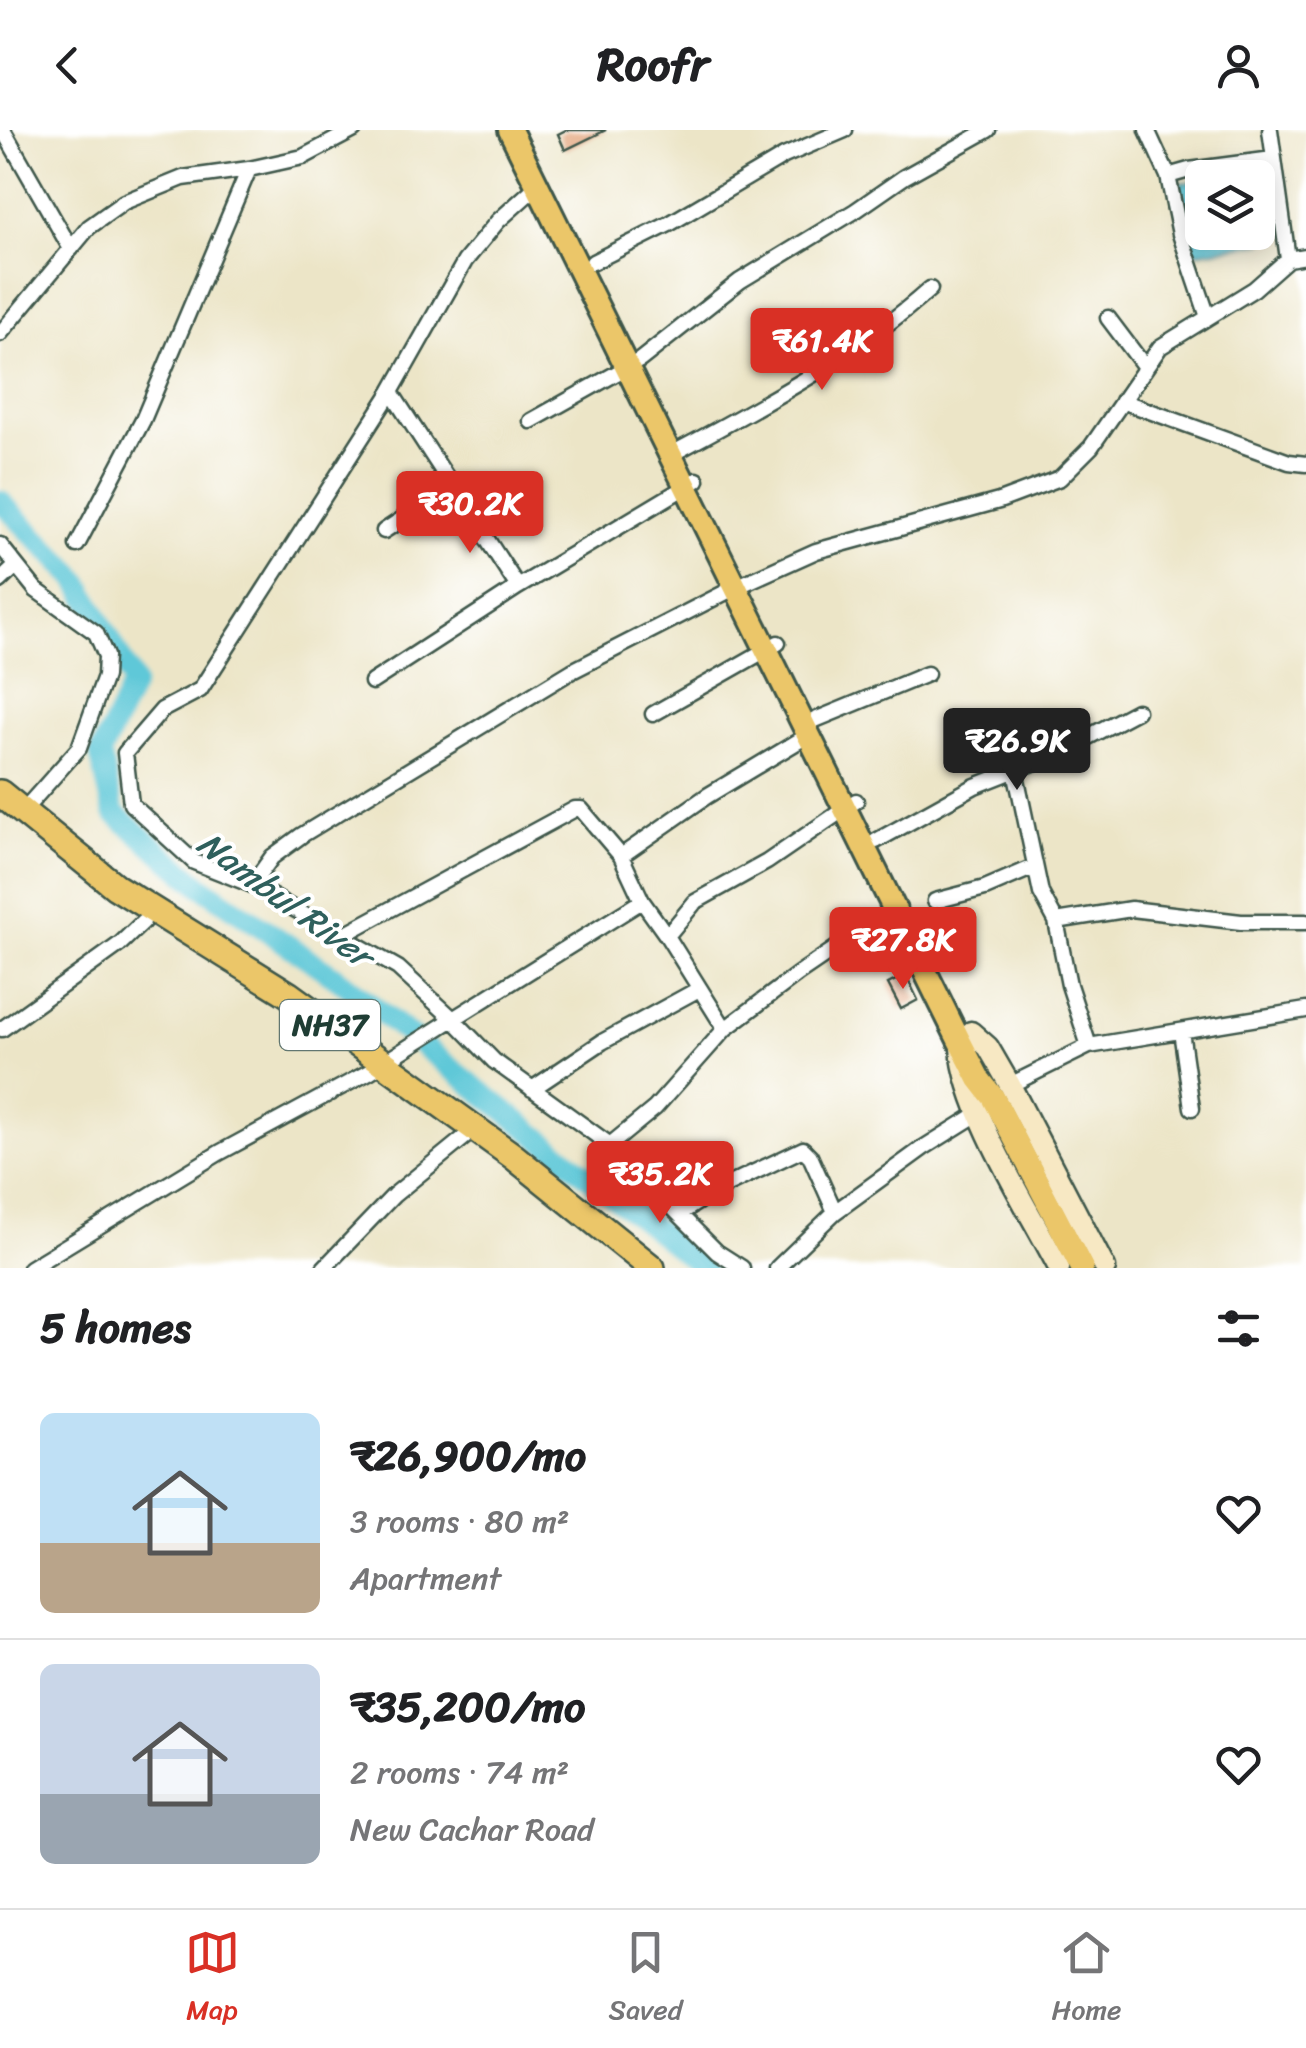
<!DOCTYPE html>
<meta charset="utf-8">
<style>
:root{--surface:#fff;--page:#f2f2f2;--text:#202124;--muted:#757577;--line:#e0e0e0;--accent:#d93025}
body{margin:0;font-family:Sriracha,sans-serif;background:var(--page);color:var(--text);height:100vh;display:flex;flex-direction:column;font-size:38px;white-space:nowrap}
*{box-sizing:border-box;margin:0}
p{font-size:32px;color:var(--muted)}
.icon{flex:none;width:55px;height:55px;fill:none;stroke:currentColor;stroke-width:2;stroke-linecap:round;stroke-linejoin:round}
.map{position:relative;height:1138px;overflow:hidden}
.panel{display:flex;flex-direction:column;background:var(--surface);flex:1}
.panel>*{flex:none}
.tools{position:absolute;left:1185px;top:30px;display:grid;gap:20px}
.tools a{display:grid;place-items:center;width:90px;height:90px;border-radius:15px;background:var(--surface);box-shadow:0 5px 25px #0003;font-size:50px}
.price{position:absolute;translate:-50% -85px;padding:0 22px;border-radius:10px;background:var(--accent);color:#fff;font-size:32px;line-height:65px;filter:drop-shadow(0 2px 5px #0008)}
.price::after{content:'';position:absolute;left:50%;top:60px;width:30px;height:22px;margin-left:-15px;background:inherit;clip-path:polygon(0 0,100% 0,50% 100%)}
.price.active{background:#222;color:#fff}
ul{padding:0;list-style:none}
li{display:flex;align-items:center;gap:30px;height:250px;padding:0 40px}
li+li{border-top:2px solid var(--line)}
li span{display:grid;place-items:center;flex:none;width:280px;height:200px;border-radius:15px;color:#555}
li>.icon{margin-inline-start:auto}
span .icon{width:120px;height:120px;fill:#fffc;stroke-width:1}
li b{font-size:42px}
h2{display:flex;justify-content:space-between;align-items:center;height:120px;padding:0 40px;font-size:42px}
header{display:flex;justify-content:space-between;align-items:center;height:130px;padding:0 40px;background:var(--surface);font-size:45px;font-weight:700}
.tab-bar{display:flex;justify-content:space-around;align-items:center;height:140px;border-top:2px solid var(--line);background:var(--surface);font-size:28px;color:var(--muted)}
.tab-bar a{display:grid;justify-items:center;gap:5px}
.tab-bar .active{color:var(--accent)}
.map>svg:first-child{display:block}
.water{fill:#5ec8d8;stroke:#3e8286;stroke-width:2.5}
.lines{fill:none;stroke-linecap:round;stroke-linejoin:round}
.river{stroke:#5ec8d8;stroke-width:22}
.building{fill:#e19f73}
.street-casing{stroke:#3e564a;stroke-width:19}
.secondary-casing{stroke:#3e564a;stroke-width:25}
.primary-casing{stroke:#3e564a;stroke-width:28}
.highway-casing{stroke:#3e564a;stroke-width:30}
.street{stroke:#fff;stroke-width:14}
.secondary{stroke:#f7e8c3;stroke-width:20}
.primary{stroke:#ebc669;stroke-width:22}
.highway{stroke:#ebc669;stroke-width:25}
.labels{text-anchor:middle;stroke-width:8;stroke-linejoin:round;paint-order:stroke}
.shield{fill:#fff;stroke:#627771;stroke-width:2.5}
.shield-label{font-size:30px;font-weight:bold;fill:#1f3d34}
.water-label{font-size:35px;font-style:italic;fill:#2f605d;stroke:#fff}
</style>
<header><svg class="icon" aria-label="back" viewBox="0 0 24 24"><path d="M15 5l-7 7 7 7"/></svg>Roofr<svg class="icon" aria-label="person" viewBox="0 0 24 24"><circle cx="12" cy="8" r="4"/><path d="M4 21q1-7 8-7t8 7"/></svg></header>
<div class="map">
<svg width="1306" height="1138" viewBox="0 0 1306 1138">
<rect width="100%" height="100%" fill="#fff"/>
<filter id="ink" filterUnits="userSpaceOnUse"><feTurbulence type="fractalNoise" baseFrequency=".01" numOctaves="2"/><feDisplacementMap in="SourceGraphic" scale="20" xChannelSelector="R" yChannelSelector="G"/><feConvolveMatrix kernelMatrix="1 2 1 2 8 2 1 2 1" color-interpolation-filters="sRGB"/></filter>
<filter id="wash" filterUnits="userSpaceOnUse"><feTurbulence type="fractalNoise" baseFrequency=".0048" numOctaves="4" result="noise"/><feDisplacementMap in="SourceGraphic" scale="40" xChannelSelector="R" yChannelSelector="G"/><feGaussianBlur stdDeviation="2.25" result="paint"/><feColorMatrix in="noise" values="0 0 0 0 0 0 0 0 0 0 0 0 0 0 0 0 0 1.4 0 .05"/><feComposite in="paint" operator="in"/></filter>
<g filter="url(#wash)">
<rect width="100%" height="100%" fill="#ece5c7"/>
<path class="water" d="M1202 51V102H1258V71L1263 112 1188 124 1178 53Z"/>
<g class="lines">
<path class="river" d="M0 371 77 449 134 553 100 624 114 683 201 756 341 851 704 1138"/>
</g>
<g id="blocks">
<path class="building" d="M566 0H606L565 20 558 4Z
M906 845 918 870 901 879 888 854Z"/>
</g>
</g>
<g filter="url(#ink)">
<use href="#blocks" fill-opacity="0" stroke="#3e564a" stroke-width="2.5"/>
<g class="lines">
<g class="street-casing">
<path id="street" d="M3 0 71 119
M1147 0 1168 46 1180 104 1208 187
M1270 0 1288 129
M1168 46 1189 40 1273 29
M538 55 498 91 465 131 391 262 200 560 162 580 125 623 131 674 194 732 252 755 398 838 453 889 642 771 621 726 707 666 807 606
M593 132 669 94 784 26 845 0
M1108 188 1145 237
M0 204 89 97 124 72 183 48 249 39 303 27 354 0
M1122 271 1289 332 1306 334
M531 291 640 230 740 151 855 81 904 47 988 0
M681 319C767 273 857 224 930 159
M384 401 451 357
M0 415 36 460 96 503 106 526 105 546 79 618 23 681
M77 415 143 290 249 39
M0 451 15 437
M518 457 697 350
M372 552 518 457 391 262
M653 584 778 513
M815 590 927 544
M1015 640 1041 763 1056 791 1069 855 1089 916
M856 671 767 732 695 772 667 806 725 899 798 844 895 778
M876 711 975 656 1054 625 1137 581
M252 755 272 727 302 705 572 541 736 457 816 421 999 371 1060 348 1091 317 1160 217 1254 159 1288 129 1306 126
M642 771 667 806
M935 771 985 758 1034 737
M1056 791 1131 779 1241 792H1306
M341 806 575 679H581L621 726
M2 899 120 814 143 792
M1181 901 1192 978
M1010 955 1089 916 1306 880
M532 959 602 912 699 859
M610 1015 717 1122 742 1138
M679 1084 717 1060 803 1019 810 1026 835 1082
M30 1138 219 1023 369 942 453 889 494 931 610 1015 655 978 725 899
M324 1138 394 1065 465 1007
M777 1138 835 1082 923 1018 979 983"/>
</g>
<g class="secondary-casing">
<path id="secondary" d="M971 902 988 917 1010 955 1105 1138
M961 918C966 982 1028 1078 1059 1138"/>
</g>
<g class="primary-casing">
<path id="primary" d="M510 0 960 912 979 949 993 967 1082 1138"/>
</g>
<g class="highway-casing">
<path id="highway" d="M0 663 116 757 288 864 513 1026 652 1138"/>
</g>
<use href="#street" class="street"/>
<use href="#secondary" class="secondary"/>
<use href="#primary" class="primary"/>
<use href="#highway" class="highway"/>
</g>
</g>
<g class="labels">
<rect class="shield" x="280" y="870" width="100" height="50" rx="8"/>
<g class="shield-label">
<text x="330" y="905">NH37</text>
</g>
<g class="water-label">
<text transform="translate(285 769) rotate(36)" y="12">Nambul River</text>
</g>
</g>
</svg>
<div class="tools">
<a><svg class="icon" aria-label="layers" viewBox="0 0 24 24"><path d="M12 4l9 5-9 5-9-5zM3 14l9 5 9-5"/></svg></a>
</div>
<b class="price" style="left:822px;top:263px">₹61.4K</b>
<b class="price" style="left:470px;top:426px">₹30.2K</b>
<b class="price active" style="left:1017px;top:663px">₹26.9K</b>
<b class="price" style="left:903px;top:862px">₹27.8K</b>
<b class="price" style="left:660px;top:1096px">₹35.2K</b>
</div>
<section class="panel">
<h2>5 homes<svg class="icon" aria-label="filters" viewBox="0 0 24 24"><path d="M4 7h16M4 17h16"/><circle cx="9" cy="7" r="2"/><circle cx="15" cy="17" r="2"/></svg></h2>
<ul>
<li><span style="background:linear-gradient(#bfe0f5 65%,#b9a48a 0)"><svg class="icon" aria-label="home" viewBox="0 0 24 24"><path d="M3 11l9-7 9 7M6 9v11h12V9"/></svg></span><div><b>₹26,900/mo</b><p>3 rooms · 80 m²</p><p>Apartment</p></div><svg class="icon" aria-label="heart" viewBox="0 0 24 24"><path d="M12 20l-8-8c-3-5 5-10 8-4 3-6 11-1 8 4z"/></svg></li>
<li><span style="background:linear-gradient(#c9d6e8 65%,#9aa5b1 0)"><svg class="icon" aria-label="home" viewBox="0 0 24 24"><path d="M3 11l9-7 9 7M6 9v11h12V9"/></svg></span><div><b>₹35,200/mo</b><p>2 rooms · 74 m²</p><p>New Cachar Road</p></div><svg class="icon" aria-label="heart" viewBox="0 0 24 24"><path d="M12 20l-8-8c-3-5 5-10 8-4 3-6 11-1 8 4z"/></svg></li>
</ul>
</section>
<nav class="tab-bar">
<a class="active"><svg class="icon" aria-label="map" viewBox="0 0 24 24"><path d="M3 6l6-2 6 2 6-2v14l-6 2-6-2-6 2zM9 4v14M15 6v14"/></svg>Map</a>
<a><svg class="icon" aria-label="saved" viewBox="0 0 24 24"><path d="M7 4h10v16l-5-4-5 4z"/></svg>Saved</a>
<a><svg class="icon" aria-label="home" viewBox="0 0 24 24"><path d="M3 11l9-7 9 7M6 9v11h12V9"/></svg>Home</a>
</nav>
